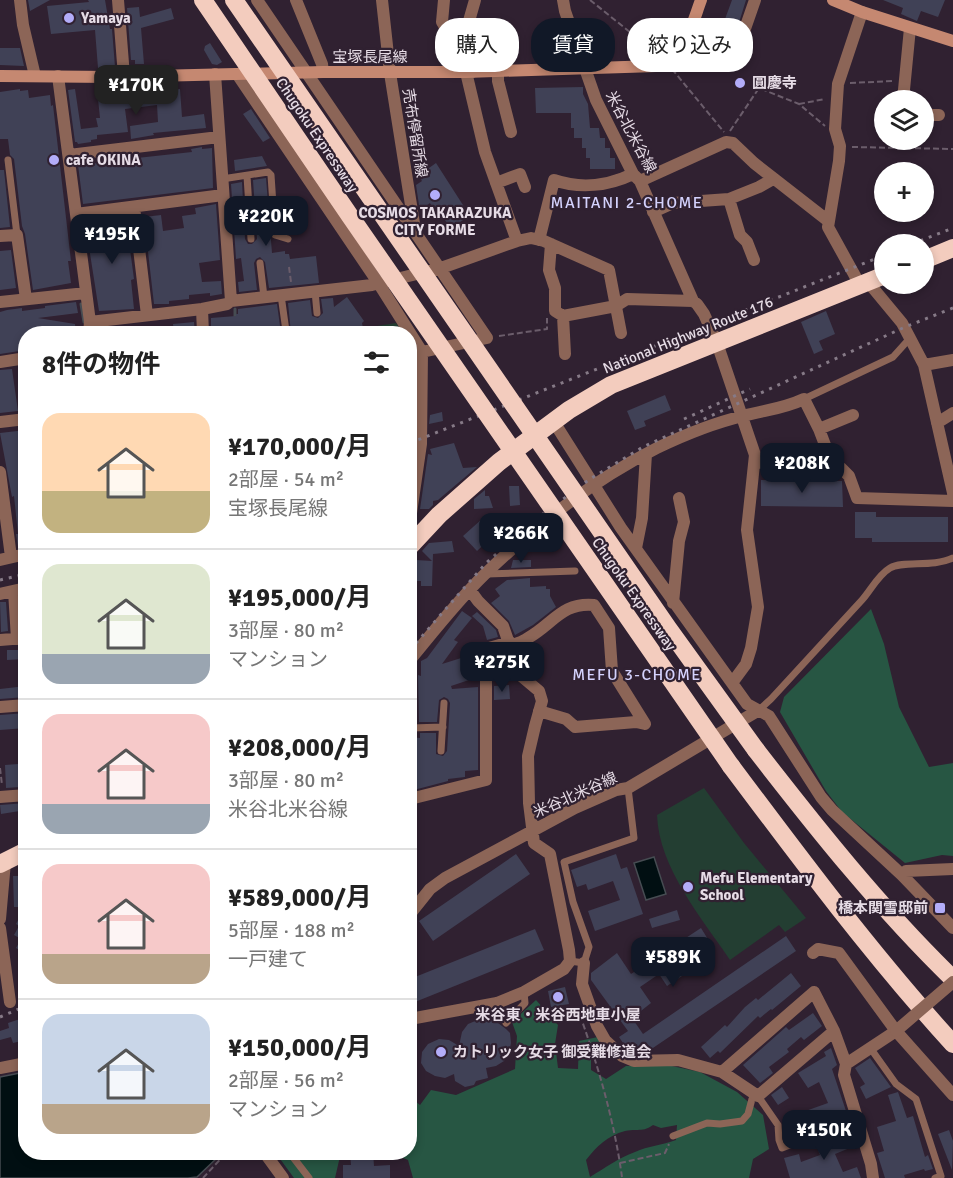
<!DOCTYPE html>
<html lang="ja">
<meta charset="utf-8">
<style>
:root{--surface:#fff;--page:#f6f6f6;--text:#222;--muted:#767676;--line:#e0e0e0;--accent:#111827}
body{margin:0;font-family:Signika,"Noto Sans JP",sans-serif;background:var(--page);color:var(--text);height:100vh;display:flex;flex-direction:column;font-size:22px;white-space:nowrap}
*{box-sizing:border-box;margin:0}
p{font-size:20px;color:var(--muted)}
.icon{flex:none;width:33px;height:33px;fill:none;stroke:currentColor;stroke-width:2;stroke-linecap:round;stroke-linejoin:round}
.map{position:relative;flex:1;overflow:hidden}
.drawer{position:absolute;left:18px;top:326px;width:399px;height:834px;display:flex;flex-direction:column;background:var(--surface);border-radius:24px;box-shadow:0 3px 9px #0003}
.drawer>*{flex:none}
.hud{position:absolute;left:435px;top:18px;width:428px;height:54px;display:flex;gap:12px}
.fabs{position:absolute;left:874px;top:90px;display:grid;gap:12px}
.fabs a{display:grid;place-items:center;width:60px;height:60px;border-radius:50%;background:var(--surface);box-shadow:0 3px 9px #0003;font-size:30px}
.price{position:absolute;translate:-50% -51px;padding:0 14px;border-radius:12px;background:var(--accent);color:#fff;font-size:20px;line-height:39px;filter:drop-shadow(0 2px 3px #0008)}
.price::after{content:'';position:absolute;left:50%;top:36px;width:18px;height:14px;margin-left:-9px;background:inherit;clip-path:polygon(0 0,100% 0,50% 100%)}
.price.selected{background:#222;color:#fff}
ul{padding:0;list-style:none}
li{display:flex;align-items:center;gap:18px;height:150px;padding:0 24px}
li+li{border-top:2px solid var(--line)}
li span{display:grid;place-items:center;flex:none;width:168px;height:120px;border-radius:18px;color:#555}
li>.icon{margin-inline-start:auto}
span .icon{width:72px;height:72px;fill:#fffc;stroke-width:1}
li b{font-size:26px}
h2{display:flex;justify-content:space-between;align-items:center;height:72px;padding:0 24px;font-size:26px}
.pill{padding:0 21px;border-radius:24px;background:var(--surface);box-shadow:0 3px 9px #0003;font-size:21px;line-height:54px}
.pill.selected{background:var(--accent);color:#fff}
.map>svg:first-child{display:block}
.green{fill:#233e32}
.forest{fill:#275643;fill-rule:evenodd}
.water{fill:#010f12;stroke:#464c52;stroke-width:1.5}
.lines{fill:none;stroke-linecap:round;stroke-linejoin:round}
.stream{stroke:#464c52;stroke-width:3}
.building{fill:#404156}
.path{stroke:#6b5d6b;stroke-width:2;stroke-dasharray:6 3;stroke-linecap:butt}
.lane{stroke:#8c6557;stroke-width:7}
.street{stroke:#8c6557;stroke-width:12}
.secondary{stroke:#c58871;stroke-width:12}
.highway{stroke:#f3ccbe;stroke-width:18}
.rail{stroke:#867a87;stroke-width:3;stroke-dasharray:3 6;stroke-linecap:butt}
.street-bridge{stroke:#8c6557;stroke-width:12}
.highway-bridge{stroke:#f3ccbe;stroke-width:18}
.poi-dot{fill:#b3adf9;stroke:#302131;stroke-width:2}
.labels{text-anchor:middle;stroke-width:4.5;stroke-linejoin:round;paint-order:stroke}
.poi-label{font-size:15px;font-weight:bold;fill:#e6dce6;stroke:#302131;text-anchor:start}
.street-label{font-size:15px;fill:#e6dce6;stroke:#302131}
.neighbourhood-label{font-size:16px;letter-spacing:1.5px;fill:#d4d2fd;stroke:#302131}
</style>
<div class="map">
<svg width="953" height="1178" viewBox="0 0 953 1178">
<rect width="100%" height="100%" fill="#302131"/>
<path class="green" d="M396 323 403 333H365L364 328Z
M704 788 744 843 806 918 785 932 779 925 730 960C701 917 659 868 657 815Z"/>
<path class="forest" d="M871 609 884 644 899 707 929 767 953 763V856L942 855 905 863 842 812 826 791 780 712 784 697Z
M536 1000 558 1025 555 1044 558 1068 578 1069 579 1041 598 1037 610 1054 591 1060V1070L606 1079 626 1066H672L700 1072 737 1092 763 1115 769 1149 753 1159 749 1178H413L408 1160 388 1152H410V1097L420 1105 431 1090 456 1095 515 1069 517 1036 512 1022ZM653 1125 661 1128 677 1125 676 1140C662 1145 648 1146 635 1152 618 1158 605 1168 590 1177L586 1160C597 1146 607 1136 625 1131 637 1128 642 1133 653 1125Z
M275 1152H341L335 1178H294Z"/>
<path class="water" d="M654 857 666 894 646 900 634 863Z
M25 1072 26 1152H217L220 1155 197 1177 188 1178H0V1077Z"/>
<g class="lines">
<path class="stream" d="M81 304 84 322
M235 319V309"/>
</g>
<path class="building" d="M28 0H50L30 11Z
M88 0H105L110 29H112L115 67 98 68 95 30 51 34 47 6 89 2Z
M732 0H746L729 55 714 49Z
M883 0H945L938 17 921 11 917 21 901 14 903 8Z
M139 7 140 17 171 8 174 19 141 28 144 64H135V60H131L127 8Z
M210 43 222 62 217 65 212 64 204 50 205 46Z
M0 48H20L24 66 0 65Z
M583 87V94L588 104 590 128H599L600 138H605V148H610V158H615V169H590V158H586V148H582V138H574V128H571V113H536L535 88Z
M20 89V91L28 90 29 98 50 95 51 106 53 105 71 261H68L71 283 33 290 25 234 22 226 14 159 10 155 8 139H0V92Z
M75 89 81 129 98 127 96 118H100L98 99 131 97 130 94 180 89 182 117 204 114 206 128 153 133 154 135 131 139 130 126 158 122 157 105 125 109 128 132 97 135V139L91 140V142L78 144 77 142H75L68 90Z
M251 109 270 138 263 142 243 114Z
M202 147V149L212 148 213 188 83 204 78 165 106 162V166L138 162 137 158 192 152 191 149Z
M262 156 267 166 235 171 234 160Z
M436 163 470 216 450 228 440 212 436 214 430 203 422 209 419 205 416 185 422 181 416 172 427 165 429 168Z
M0 170H4L10 227 0 228Z
M266 178 272 253 285 251V254H289L290 259 316 256 319 283 269 288 265 262 260 257 256 259 254 263 257 290 239 292 238 282 244 281 241 258 236 259 231 184 242 182 245 239 248 244H252L257 239 253 180Z
M216 204 220 260 199 263 202 282 221 281 222 294 210 296V293L189 295V299L169 301V304H154L144 217 161 215 163 231 184 228 182 216 196 214 195 208Z
M126 219 134 279 131 280 134 309 99 311 86 228 90 227V223Z
M11 250 16 288 0 290V251Z
M347 297 364 321 362 323 364 333H291L288 303 310 300 312 316 318 318 323 313 321 299 333 298 334 307Z
M76 302 78 313 38 318 75 324 76 333H26V350L0 354V312L7 310 22 308V311L45 308V306Z
M277 304 281 333H211V318L236 316V314H238V309Z
M826 311 835 334 819 341 823 350 814 354 801 322Z
M194 322 195 333H174L173 324Z
M12 369 18 411 0 413V370Z
M665 395 671 410 644 421 646 426 635 430 627 411Z
M442 412 443 421 429 424 430 415Z
M26 430V546L18 547 16 534H18L14 496 12 497 0 433Z
M454 443 463 468 477 467 438 500 433 501V505L429 509H420L428 454 432 455 430 449Z
M761 480 842 481 843 507 761 506Z
M509 486H519L520 505 510 506Z
M485 490V496H489L493 508 474 509V499Z
M855 512H876V517H948V542H872V538H855Z
M482 519 496 533 477 551 463 536Z
M452 541 454 552 433 554 432 586H421V581H415L416 560 432 561 422 551 429 543Z
M513 560H531V567L511 568Z
M530 578V587L546 586V589H550V596L556 607 533 625 515 635 509 621 491 603 500 596 495 589 507 580Z
M0 602H6L8 631 1 632Z
M462 611 472 618 454 640 458 642 442 664 474 654 478 677 451 686 452 689 478 687V770L465 771V777L448 779V781L410 791V737L420 738V733H436V754L443 756 447 751 450 703 448 699 444 697 439 700 437 722H419L418 675 421 676V661L427 658Z
M477 612 496 630 498 637 487 640 483 626 472 616Z
M7 650H26V659L7 660Z
M503 652 509 668 494 672 491 656Z
M509 685 510 699 494 700V686Z
M26 686V697L0 699V689Z
M26 713V728L0 730V715Z
M18 764 20 787 6 788 5 765Z
M26 803V810L1 814 0 805Z
M516 854 530 874 433 941 419 921Z
M616 854 621 869 627 867 643 914 595 931 588 911 620 900 613 881 588 890 586 884 577 887 571 870Z
M13 876H25L26 904V954L16 948 21 939 14 935 19 926 16 924 25 907H14Z
M677 910 680 920 652 928 649 919Z
M701 928 709 941 674 964 682 976 667 986 659 974 640 987 651 1003 632 1018 643 1034 786 936 796 951 647 1052 641 1045 632 1051 627 1049 619 1037 628 1031 591 980V973L617 953 631 974Z
M535 929 544 950 410 1004V979Z
M791 973 801 986 772 1010 771 1009 760 1018 758 1016 720 1053 718 1051 710 1058 701 1047 725 1025 727 1027 745 1007 756 998 758 1000Z
M565 987 569 1004 551 1007 548 991Z
M813 1013 822 1026 804 1040 801 1037 787 1049 789 1052 769 1067 773 1073 760 1083 743 1065 786 1027 789 1030Z
M26 1017V1040L13 1043 11 1037 0 1040V1031L9 1028 8 1023Z
M485 1017 494 1020 506 1029 510 1033 511 1043 509 1053 504 1061 496 1066 486 1068 488 1078 476 1081 474 1085 465 1087 455 1081 454 1074 445 1078 435 1076 426 1071 421 1063 422 1052 428 1044 439 1039 449 1040 459 1046 462 1032 468 1024Z
M831 1048 837 1065 832 1069 846 1111 835 1113 788 1132 783 1119 828 1103 819 1082 808 1088 798 1073 826 1056 824 1052Z
M870 1058 891 1087 866 1099 860 1087 865 1084 855 1068Z
M782 1087 789 1098 778 1105 771 1095Z
M898 1092 907 1118 913 1116 925 1157 928 1155 933 1169 925 1171 924 1169 904 1175 905 1178H885L877 1153 884 1151 877 1127 896 1121 888 1095Z
M851 1127 857 1145 835 1154 843 1172 857 1167 861 1178H790L784 1158 799 1154 801 1162 820 1155 818 1150 837 1142 835 1135 845 1132 844 1130Z
M949 1130 953 1141 952 1170 938 1134Z
M350 1152H373L374 1166 390 1165V1178H343V1165H351Z"/>
<g class="lines">
<path class="path" d="M590 0 656 53
M672 69 724 132
M850 83 893 81
M799 104 825 99
M730 131 759 88 799 104 825 126
M852 147 953 149
M289 267 291 282
M499 336 547 329V318
M0 768 2 785
M580 1015C599 1069 614 1120 622 1177
M620 1163 665 1153 669 1144
M203 1178 227 1152"/>
<path class="lane" d="M8 160 17 235
M247 176 251 239
M222 179 268 172 271 175 275 235 288 239
M260 263 264 297
M315 291 317 313
M281 295 286 331
M804 399 893 357 911 337
M487 574 575 571
M759 710 771 699C801 666 832 633 862 600 871 590 878 575 890 568 904 560 932 568 953 558
M411 728 443 727
M441 751 444 703
M570 961 584 963 589 947 573 902 564 862 634 838 628 788
M506 1023 525 1003 524 992
M871 1049 896 1084 916 1099 941 1176 935 1178
M673 1136 707 1123 720 1124 742 1121 748 1114 752 1099 758 1096 778 1125 779 1140 782 1148 857 1119
M289 1152 309 1178"/>
<path class="street" d="M20 0 23 25 35 76
M118 0 124 76
M257 0 487 338 422 352
M296 0 322 64 323 72
M382 0 390 73 415 230
M444 0 442 22 472 72
M475 0 469 21 490 53 498 71V81L511 132
M563 0 565 11 596 100 633 174 640 181 693 301 697 304 704 314 717 343 755 455 747 530 758 607 751 648 746 664 732 683
M740 43 755 0
M466 72 485 152 517 241
M215 74 231 301
M237 74 379 284 422 352 421 444 410 520
M58 76 90 322 89 333
M903 100 910 28
M924 115H939
M69 155 219 137
M640 181 726 142 733 143 754 163 827 220
M496 183 520 174 525 187
M729 199 740 235 747 242 754 260
M134 207 147 315
M653 212 673 203 729 199 759 187 773 179
M76 214 223 195
M0 236 17 235 26 299
M539 240 554 180C580 189 608 186 633 174
M551 244 549 270 555 288V311L563 316 616 306 627 299 693 301
M868 282 902 323 924 365 953 493
M860 285 828 227 839 161 840 146 835 129 838 84 862 12
M0 302 86 293
M202 309 203 333
M563 316 565 354
M90 322 202 309 227 304 231 301 372 285 441 268 517 241 531 238 544 241 609 270 621 333
M0 362 26 358
M924 365 953 360
M0 422 26 419
M554 422 621 528 747 704 769 716 821 797 832 810 902 875 953 928
M937 423 953 413
M819 429 853 415
M755 462 841 468 849 476 857 498 953 501
M0 472 11 557
M636 548 642 518 646 454
M0 560 26 554
M14 591 17 639
M0 594 26 588
M673 603 679 541 684 522 679 498
M0 640 24 638
M511 646C517 643 523 642 528 638 553 624 562 602 594 605L609 628 612 671 645 724
M410 660C434 631 458 600 485 574 536 525 593 480 657 448 684 435 714 423 743 416 765 410 783 409 804 399L819 429 833 466
M410 668 411 728H410
M0 707 26 705
M539 711 566 719 575 727 636 722 645 724
M0 797 26 795
M410 799 486 780V672L482 650 510 642
M902 875 906 871 953 869
M410 914 430 889 445 878 575 808 616 790 628 788 759 710
M0 919 5 862
M0 928 10 1002
M813 953 818 949 839 953 896 1031 953 1095
M584 963 582 984 597 1026 605 1040 622 1056 634 1061 678 1060 722 1072
M410 1019 497 1003 524 992 564 969 570 961 569 950 550 854 534 843 529 803 528 756 535 726 542 701 539 691 520 675 503 626 478 601 470 590
M834 1031 758 1096 722 1072 814 992 834 1031 846 1064
M0 1068 26 1063
M264 1152 283 1178
M873 1178 871 1164 844 1075 846 1064 896 1031"/>
<path class="secondary" d="M833 0 862 12 953 41
M0 76 112 77 323 72H466L656 66C686 55 691 27 701 0"/>
<path class="highway" d="M924 260 953 248
M410 546 439 515 499 462 569 410 611 385 885 275
M756 750C818 830 881 909 953 979
M731 766C802 861 873 956 953 1044
M0 864 26 851"/>
<path class="rail" d="M912 244 953 228
M684 419 750 389
M410 443 885 255
M0 580 26 574
M410 650 486 563 535 520 590 479 643 447 905 327 953 308
M0 1017 26 1006"/>
<path class="street-bridge" d="M896 1031 953 982"/>
<path class="highway-bridge" d="M203 0 350 216 731 766
M234 0 668 628 756 750"/>
</g>
<g class="poi-dot">
<circle cx="69" cy="18" r="6"/>
<circle cx="740" cy="83" r="6"/>
<circle cx="54" cy="160" r="6"/>
<circle cx="435" cy="195" r="6"/>
<circle cx="688" cy="887" r="6"/>
<rect x="934" y="902" width="12" height="12" rx="3"/>
<circle cx="558" cy="997" r="6"/>
<circle cx="441" cy="1052" r="6"/>
</g>
<g class="labels">
<g class="poi-label">
<text x="81" y="23">Yamaya</text>
<text x="752" y="88">圓慶寺</text>
<text x="66" y="165">cafe OKINA</text>
<text x="435" y="218" text-anchor="middle">COSMOS TAKARAZUKA<tspan x="435" dy="17">CITY FORME</tspan></text>
<text x="700" y="883">Mefu Elementary<tspan x="700" dy="17">School</tspan></text>
<text x="928" y="913" text-anchor="end">橋本関雪邸前</text>
<text x="558" y="1020" text-anchor="middle">米谷東・米谷西地車小屋</text>
<text x="453" y="1057">カトリック女子 御受難修道会</text>
</g>
<g class="street-label">
<text x="370" y="62">宝塚長尾線</text>
<text transform="translate(631 132) rotate(62)" y="5">米谷北米谷線</text>
<text transform="translate(415 133) rotate(81)" y="5">売布停留所線</text>
<text transform="translate(317 135) rotate(56)" y="5">Chugoku Expressway</text>
<text transform="translate(688 335) rotate(-22)" y="5">National Highway Route 176</text>
<text transform="translate(634 594) rotate(55)" y="5">Chugoku Expressway</text>
<text transform="translate(575 795) rotate(-24)" y="5">米谷北米谷線</text>
</g>
<g class="neighbourhood-label">
<text x="627" y="208">MAITANI 2-CHOME</text>
<text x="637" y="680">MEFU 3-CHOME</text>
</g>
</g>
</svg>
<div class="fabs">
<a><svg class="icon" aria-label="layers" viewBox="0 0 24 24"><path d="M12 4l9 5-9 5-9-5zM3 14l9 5 9-5"/></svg></a>
<a>+</a>
<a>−</a>
</div>
<b class="price selected" style="left:136px;top:116px">¥170K</b>
<b class="price" style="left:266px;top:247px">¥220K</b>
<b class="price" style="left:112px;top:265px">¥195K</b>
<b class="price" style="left:802px;top:494px">¥208K</b>
<b class="price" style="left:521px;top:564px">¥266K</b>
<b class="price" style="left:502px;top:693px">¥275K</b>
<b class="price" style="left:673px;top:988px">¥589K</b>
<b class="price" style="left:824px;top:1161px">¥150K</b>
<div class="hud">
<a class="pill">購入</a>
<a class="pill selected">賃貸</a>
<a class="pill">絞り込み</a>
</div>
<section class="drawer">
<h2>8件の物件<svg class="icon" aria-label="filters" viewBox="0 0 24 24"><path d="M4 7h16M4 17h16"/><circle cx="9" cy="7" r="2"/><circle cx="15" cy="17" r="2"/></svg></h2>
<ul>
<li><span style="background:linear-gradient(#ffd9b3 65%,#c2b280 0)"><svg class="icon" aria-label="home" viewBox="0 0 24 24"><path d="M3 11l9-7 9 7M6 9v11h12V9"/></svg></span><div><b>¥170,000/月</b><p>2部屋 · 54 m²</p><p>宝塚長尾線</p></div></li>
<li><span style="background:linear-gradient(#dfe7d0 75%,#9aa5b1 0)"><svg class="icon" aria-label="home" viewBox="0 0 24 24"><path d="M3 11l9-7 9 7M6 9v11h12V9"/></svg></span><div><b>¥195,000/月</b><p>3部屋 · 80 m²</p><p>マンション</p></div></li>
<li><span style="background:linear-gradient(#f6c9c9 75%,#9aa5b1 0)"><svg class="icon" aria-label="home" viewBox="0 0 24 24"><path d="M3 11l9-7 9 7M6 9v11h12V9"/></svg></span><div><b>¥208,000/月</b><p>3部屋 · 80 m²</p><p>米谷北米谷線</p></div></li>
<li><span style="background:linear-gradient(#f6c9c9 75%,#b9a48a 0)"><svg class="icon" aria-label="home" viewBox="0 0 24 24"><path d="M3 11l9-7 9 7M6 9v11h12V9"/></svg></span><div><b>¥589,000/月</b><p>5部屋 · 188 m²</p><p>一戸建て</p></div></li>
<li><span style="background:linear-gradient(#c9d6e8 75%,#b9a48a 0)"><svg class="icon" aria-label="home" viewBox="0 0 24 24"><path d="M3 11l9-7 9 7M6 9v11h12V9"/></svg></span><div><b>¥150,000/月</b><p>2部屋 · 56 m²</p><p>マンション</p></div></li>
</ul>
</section>
</div>
